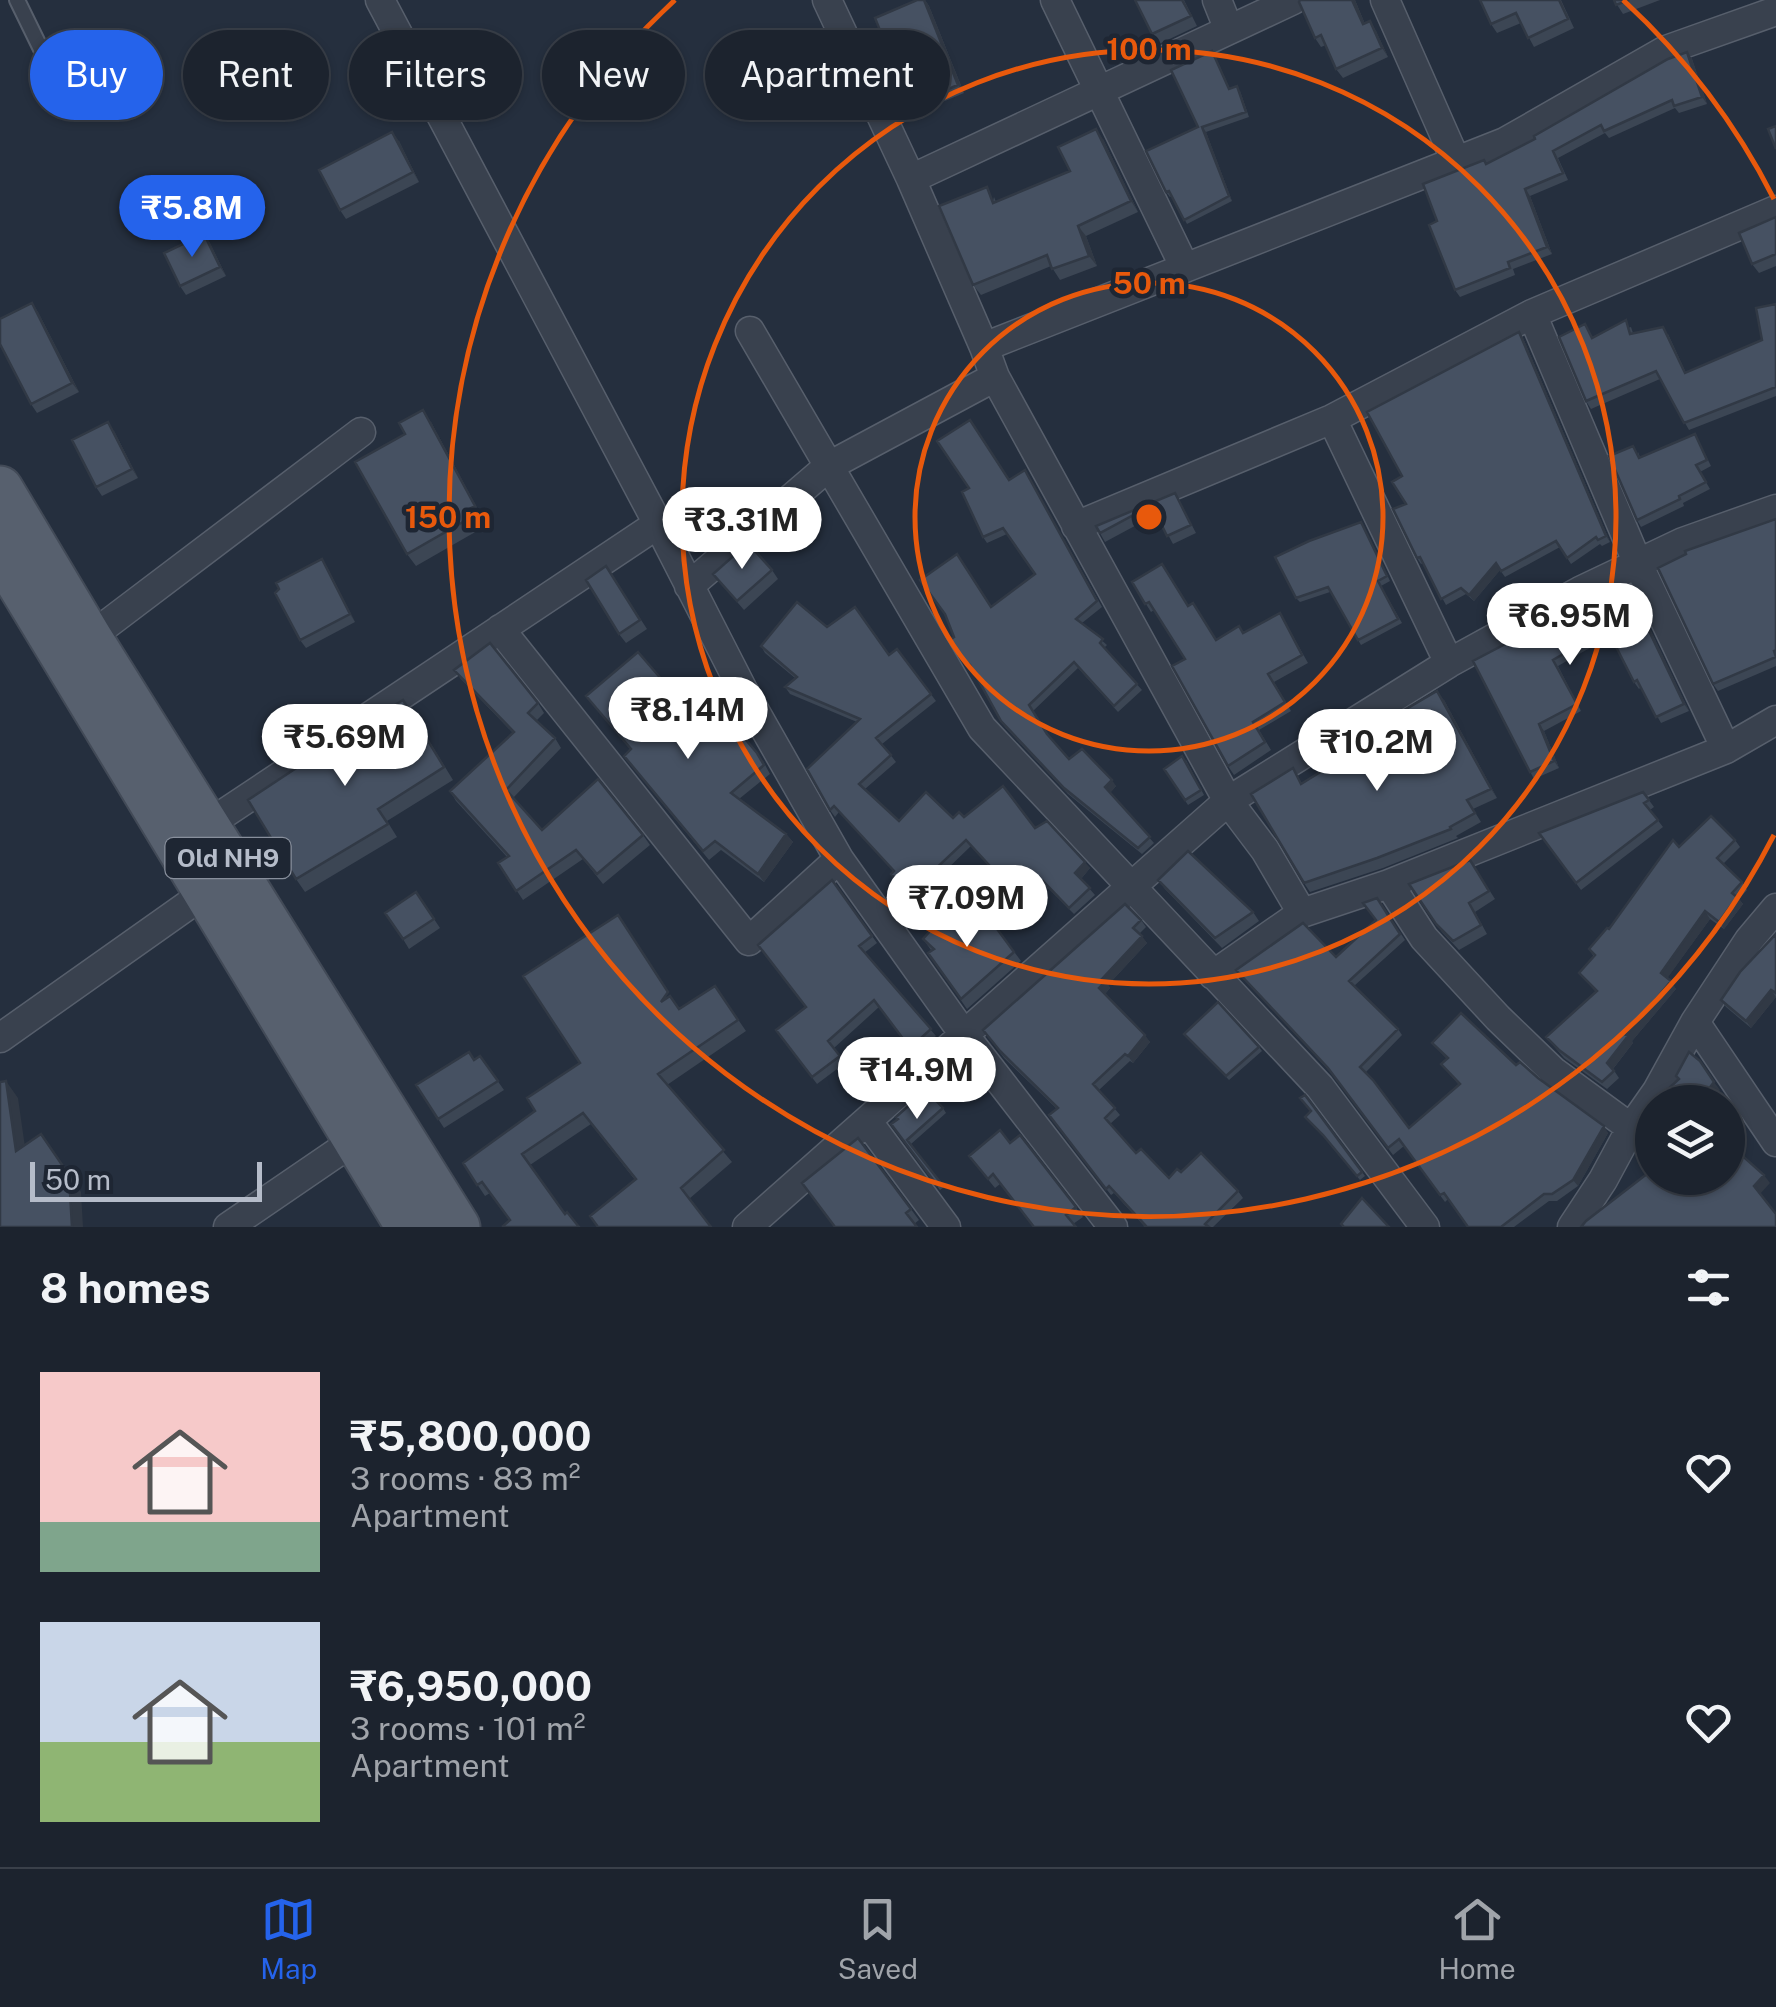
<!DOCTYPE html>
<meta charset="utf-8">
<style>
:root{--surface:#1c232e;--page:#252b36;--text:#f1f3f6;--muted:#a0a4aa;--line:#3a404a;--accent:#2563eb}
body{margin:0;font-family:"Public Sans",sans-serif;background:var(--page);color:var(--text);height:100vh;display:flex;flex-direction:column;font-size:38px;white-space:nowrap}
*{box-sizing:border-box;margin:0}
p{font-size:32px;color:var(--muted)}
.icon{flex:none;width:55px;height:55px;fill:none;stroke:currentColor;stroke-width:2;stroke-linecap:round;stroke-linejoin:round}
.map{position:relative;height:1227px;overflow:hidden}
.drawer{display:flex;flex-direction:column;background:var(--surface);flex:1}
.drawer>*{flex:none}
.guide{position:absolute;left:30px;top:30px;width:1000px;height:90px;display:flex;gap:20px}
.tools{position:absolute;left:1635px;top:1085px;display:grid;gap:20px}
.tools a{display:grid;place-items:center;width:110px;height:110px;border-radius:50%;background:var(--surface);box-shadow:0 2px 8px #0004,0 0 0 2px var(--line);font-size:50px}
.scale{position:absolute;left:30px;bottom:25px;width:232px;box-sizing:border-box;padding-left:10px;border:5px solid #b5bcc9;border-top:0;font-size:28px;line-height:35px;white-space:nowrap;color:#b5bcc9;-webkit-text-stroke:8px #1e2633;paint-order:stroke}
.price{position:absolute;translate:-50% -85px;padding:0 22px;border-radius:35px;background:#fff;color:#222;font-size:32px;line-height:65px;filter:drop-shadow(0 2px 5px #0008)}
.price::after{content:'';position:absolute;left:50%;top:60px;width:30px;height:22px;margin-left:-15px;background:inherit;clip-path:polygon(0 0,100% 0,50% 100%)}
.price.selected{background:var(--accent);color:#fff}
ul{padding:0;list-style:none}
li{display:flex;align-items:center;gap:30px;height:250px;padding:0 40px}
li span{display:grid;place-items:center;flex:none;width:280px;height:200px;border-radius:0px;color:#555}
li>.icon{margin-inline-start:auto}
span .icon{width:120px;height:120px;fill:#fffc;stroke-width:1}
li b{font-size:42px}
h2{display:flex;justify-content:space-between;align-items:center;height:120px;padding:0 40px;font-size:42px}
.pill{padding:0 35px;border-radius:45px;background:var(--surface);box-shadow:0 2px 8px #0004,0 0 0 2px var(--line);font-size:35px;line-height:90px}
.pill.selected{background:var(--accent);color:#fff}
.tabs{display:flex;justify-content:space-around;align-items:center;height:140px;border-top:2px solid var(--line);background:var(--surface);font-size:28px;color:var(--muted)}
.tabs a{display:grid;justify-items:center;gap:5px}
.tabs .selected{color:var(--accent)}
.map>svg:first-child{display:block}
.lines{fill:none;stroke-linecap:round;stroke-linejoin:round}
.service-casing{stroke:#575f6c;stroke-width:18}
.minor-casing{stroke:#575f6c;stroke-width:31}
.primary-casing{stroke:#424a57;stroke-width:49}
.service{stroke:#39414e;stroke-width:14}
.minor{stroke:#39414e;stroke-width:28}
.primary{stroke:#57606e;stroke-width:45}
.wall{fill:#3c4654}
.shaded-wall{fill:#313945}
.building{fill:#465162;stroke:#313945;stroke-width:2.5}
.ring{fill:none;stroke:#e8590c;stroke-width:5}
.labels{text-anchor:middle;stroke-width:9;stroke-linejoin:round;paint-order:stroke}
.shield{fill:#1e2633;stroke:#888f9c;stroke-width:2.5}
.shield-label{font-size:25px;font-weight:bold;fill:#b5bcc9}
.centre{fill:#e8590c;stroke:#1e2633;stroke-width:5}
.ring-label{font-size:30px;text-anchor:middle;font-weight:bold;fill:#e8590c;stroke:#1e2633;stroke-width:9;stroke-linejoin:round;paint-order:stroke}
</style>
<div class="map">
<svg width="1776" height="1227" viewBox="0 0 1776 1227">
<rect width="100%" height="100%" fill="#252f3e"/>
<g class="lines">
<g class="service-casing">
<path id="service" d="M17 0 60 88"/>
</g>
<g class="minor-casing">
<path id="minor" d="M380 0 658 524 744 692 839 859 965 1036 1113 1227
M827 0 911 179 984 347
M1055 0 1185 268
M1217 0 1229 30
M1385 0 1456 161
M911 179 1293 0
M1532 314 1638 564 1726 749 1776 720
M750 331 982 728 1320 1087 1425 1227
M1332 419 1449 663
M1076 526 1332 419 1532 314 1776 210
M689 586 829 466 995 377
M500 629 749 941 839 859
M89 638 361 432
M207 825 658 524
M1389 884 1726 749
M1213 975 1302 913
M1695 1022 1776 1142
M0 1038 205 893
M868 1122 946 1227
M1631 1128 1553 1071 1498 1018 1424 938 1389 884 1302 913 1265 850 1228 801 995 377 984 347 1505 142 1666 50 1776 11
M228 1227 367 1132
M747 1227 1228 801 1449 663 1580 591 1683 542 1776 509
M1572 1227 1603 1180 1631 1128 1657 1091 1695 1022 1749 940 1776 908"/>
</g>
<g class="primary-casing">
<path id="primary" d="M0 489 89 638 457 1227
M0 551 409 1227"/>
</g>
<use href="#service" class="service"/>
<use href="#minor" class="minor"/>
<use href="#primary" class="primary"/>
</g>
<path class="wall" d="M925 0 929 6 964 93 916 113 910 105Z
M1135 0H1184L1197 26 1159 44Z
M1300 0H1355L1365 24 1370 21 1376 31 1388 57 1343 78 1336 69 1326 45 1321 47 1315 38Z
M1480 0H1561L1574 28 1534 47 1521 23 1497 33 1491 24Z
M1614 0H1660L1623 14Z
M1687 52 1692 59 1707 104 1679 113 1675 108 1609 138 1605 133 1558 158 1568 180 1530 196 1552 254 1513 269 1515 275 1460 297 1455 290 1437 221 1487 164 1535 139Z
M1215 56 1230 89 1240 91 1249 117 1206 132 1232 201 1187 224 1172 196 1170 197 1166 192 1198 127Z
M1103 139 1138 212 1086 236 1097 266 1060 280 1051 266 981 295 973 285 994 197 996 202 1070 171Z
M399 141 419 182 346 219 340 210Z
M1776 217V266L1759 273 1752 264Z
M204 234 210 243 226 276 186 295 180 286Z
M32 303 38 312 79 392 37 413 31 404Z
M1776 304V396L1689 430 1660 379 1591 409 1586 401 1585 324 1593 338 1631 327 1633 333 1668 334 1686 373 1762 340Z
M1519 332 1523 338 1610 542 1602 546 1600 544 1571 564 1560 547 1505 577 1500 570 1474 601 1466 594 1446 605 1423 563 1421 564 1417 558 1402 476Z
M431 422 483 519 480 520 484 527 416 566 407 554Z
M114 431 138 478 102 496 96 487Z
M1695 434 1711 466 1700 472 1710 489 1683 503 1684 506 1641 527 1637 520 1638 452 1640 457Z
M1025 470 1102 607 1082 623 1107 645 1104 648 1142 690 1118 712 1078 668 1033 711 1049 736 1069 759 1116 786 1110 793 1154 843 1142 854 1068 794 1005 727 973 670 966 666 950 640 1035 574 1007 534 987 543 983 537 1009 480Z
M1175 493 1196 533 1173 544 1157 514 1105 542 1096 526Z
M1776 519V666L1718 691 1713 684Z
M1364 527 1390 581 1381 586 1402 623 1361 645 1330 592 1300 602 1296 598Z
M606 566 647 629 626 643 619 634Z
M327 567 355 622 306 648 300 640Z
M772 570 778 579 744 610 713 574Z
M1132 582 1189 606 1216 639 1244 633 1280 613 1308 663 1274 682 1291 711 1259 730 1271 750 1234 775 1228 766 1185 659 1154 610 1151 612Z
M1616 590 1632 591 1689 711 1661 723 1641 687 1639 689 1634 682 1614 643 1606 647 1602 641 1558 666 1581 711 1544 731 1559 768 1534 779 1473 661Z
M827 627 889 655 897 649 936 701 882 744 896 762 865 789 899 821 964 817 1035 828 1090 868 1081 879 1095 895 1074 914 1048 888 1027 908 971 846 914 901 891 874 894 871 839 812 835 817 830 810 857 722 790 694 785 687 795 678 765 653 761 646Z
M454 670 538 703 544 713 536 721 555 738 561 748 513 798 542 830 643 835 650 845 603 884 583 859 523 900 498 863 507 857 456 801 450 791 513 733 461 679Z
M586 696 700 724 763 761 770 774 739 799 786 834 793 842 764 882 721 850 709 860 630 764 624 756 631 750Z
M1444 700 1497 798 1473 809 1481 822 1456 836 1458 838 1383 868 1310 892 1304 883 1302 783Z
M412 713 453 780 387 821 397 837 305 892 296 879Z
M1186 760 1204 795 1188 805 1164 769Z
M1643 792 1654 807 1650 810 1663 827 1581 890 1539 833Z
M1735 840 1740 847 1723 864 1742 882 1747 890 1739 899 1743 904 1724 929 1710 919 1667 978 1676 989 1632 1041 1633 1043 1613 1069 1619 1078 1607 1089 1564 1058 1546 1037 1596 992 1579 973 1594 957 1589 949 1609 929 1679 847Z
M1470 860 1495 899 1475 912 1487 934 1459 950 1442 932 1409 884Z
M832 880 877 943 864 953 936 1036 915 1055 879 1007 834 1048 845 1063 817 1084 776 1030 806 1007Z
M1158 880 1253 912 1259 921 1222 948 1165 889Z
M416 892 440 928 409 949 403 939Z
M1377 898 1405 940 1354 986 1398 1029 1402 1035 1366 1072 1409 1128 1459 1085 1441 1064 1447 1059 1432 1043 1516 1065 1538 1078 1608 1133 1578 1186 1557 1201H1549L1514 1227H1468L1448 1199 1445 1202 1404 1146 1393 1155 1333 1075 1236 970 1336 957 1376 920Z
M981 907 1021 961 967 1009 928 953 931 950 923 939 963 923Z
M1141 920 1146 927 1139 934 1147 943 1108 985 1110 988 1105 994 1150 1042 1133 1063 1130 1061 1099 1090 1120 1115 1110 1124 1136 1153 1169 1178 1181 1172 1238 1191 1243 1198 1213 1227H1145L1114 1193 1111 1195 1049 1115 1057 1109 1004 1058 983 1030Z
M1776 934V997L1751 1028 1726 1007 1721 1000Z
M715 986 746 1031 667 1085 732 1162 689 1199 635 1180 591 1124 530 1165 565 1214 579 1227 490 1193 485 1196 463 1163 679 1009Z
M1184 1034 1259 1047 1262 1051 1229 1080Z
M480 1056 504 1090 444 1128 416 1085Z
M1305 1095 1365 1176 1360 1180 1326 1139 1305 1117 1311 1111Z
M943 1108 946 1113 911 1144 944 1187 940 1190 891 1124Z
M1020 1135 1083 1217 1073 1224 1000 1184 995 1188 969 1156 1010 1143Z
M858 1138 919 1220 914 1224 835 1227Z"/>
<path class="shaded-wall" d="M925 0 929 6 964 93 958 85Z
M1352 0H1355L1369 34 1363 24Z
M1370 21 1376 31 1388 57 1382 48Z
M1687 52 1692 59 1707 104 1702 97Z
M1202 127 1206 132 1232 201 1229 196Z
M1096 129 1103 139 1138 212 1131 201Z
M392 132 399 141 419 182 413 172Z
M1525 189 1530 196 1552 254 1547 247Z
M1078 226 1086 236 1097 266 1089 256Z
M204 234 210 243 226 276 220 267Z
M32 303 38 312 79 392 72 383Z
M1519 332 1523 338 1610 542 1606 536Z
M423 410 431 422 483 519 475 506Z
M108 422 114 431 138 478 132 469Z
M322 559 327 567 355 622 350 614Z
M1496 563 1501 569 1474 601 1469 595Z
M1627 585 1632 591 1689 711 1684 704Z
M1437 691 1444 700 1497 798 1491 789Z
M1539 724 1544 731 1559 768 1554 761Z
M1112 780 1116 786 1109 794 1105 787Z
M786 834 793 842 764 882 758 874Z
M1085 862 1090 868 1080 880 1075 873Z
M1737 897 1743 904 1724 929 1719 922Z
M1705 911 1710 919 1666 980 1661 973Z
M1142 936 1147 943 1108 985 1110 988 1104 995 1099 988 1102 979Z
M1671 981 1676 989 1632 1041 1633 1043 1612 1070 1607 1063 1626 1035Z
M1771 990 1776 997 1751 1028 1746 1021Z
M1145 1035 1150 1042 1133 1063 1128 1056Z
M6 1081 18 1098 28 1168 16 1151Z
M1714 1082 1720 1090 1710 1102H1699Z
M1604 1126 1608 1133 1578 1186 1573 1180Z
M41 1134 81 1192 83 1227H72Z
M1764 1175 1770 1183 1760 1194 1754 1186Z"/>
<path class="building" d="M917 0H924L958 85 910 105 875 18Z
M1135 0H1182L1191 16 1152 34Z
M1300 0H1352L1363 24 1370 21 1382 48 1336 69 1321 35 1315 38 1299 2Z
M1480 0H1559L1568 19 1528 38 1516 13 1491 24Z
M1614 0H1629L1616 5Z
M1212 51 1229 89 1237 86 1246 112 1202 127 1229 196 1184 220 1169 191 1166 192 1146 151 1198 127 1171 70Z
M1687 52 1702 97 1674 106 1672 100 1604 131 1601 125 1553 151 1563 173 1525 189 1547 247 1508 262 1510 268 1455 290 1429 225 1437 221 1423 184 1484 160 1486 164 1535 139 1534 136 1668 59Z
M1776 126V149L1768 129Z
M1096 129 1131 201 1078 226 1089 256 1052 269 1047 255 973 285 939 206 987 187 993 203 1070 171 1058 147Z
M392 132 413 172 340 210 319 170Z
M1776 217V254L1752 264 1739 233Z
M204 234 220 267 180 286 164 253Z
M32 303 72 383 31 404 0 344V319Z
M1776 304V387L1684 423 1656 371 1586 401 1559 337 1585 324 1592 338 1626 320 1630 334 1663 327 1685 373 1762 340 1756 308Z
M1519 332 1606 536 1598 540 1596 537 1567 558 1556 541 1501 571 1496 563 1469 595 1461 588 1441 599 1420 557 1417 558 1393 509 1406 504 1392 482 1402 476 1367 412Z
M423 410 475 506 471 508 475 515 407 554 355 462 405 434 399 423Z
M970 420 1009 480 1025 470 1027 474 1097 601 1076 619 1103 639 1100 643 1137 684 1114 706 1074 662 1029 705 1047 734 1069 759 1082 749 1112 780 1105 787 1150 837 1138 848 1064 788 1001 721 970 665 962 660 950 640 954 637 945 614 920 580 957 554 991 607 1035 574 1003 528 983 537 962 492 969 488 937 441Z
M108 422 132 469 96 487 72 440Z
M1695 434 1707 460 1696 465 1706 482 1679 496 1680 499 1637 520 1609 456 1633 446 1639 458Z
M1175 493 1191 525 1167 536 1152 505 1100 533 1096 526Z
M1776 519V650L1774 651 1776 657 1713 684 1658 568 1686 554 1685 551Z
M1361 522 1387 576 1378 581 1398 619 1358 640 1328 587 1296 598 1275 557 1309 541Z
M748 543 772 570 737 601 713 574Z
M322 559 350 614 300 640 275 593 279 589 276 583Z
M1162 564 1188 606 1193 603 1216 640 1239 626 1243 633 1280 613 1302 655 1268 674 1285 702 1253 722 1265 742 1228 766 1172 666 1185 659 1149 602 1145 604 1132 582Z
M606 566 640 620 619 634 586 580Z
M1627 585 1684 704 1656 717 1637 680 1634 682 1610 635 1601 640 1598 634 1553 660 1577 704 1539 724 1554 761 1530 772 1473 661 1614 587 1616 590Z
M797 602 827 627 855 607 889 655 897 649 931 694 876 738 891 755 859 784 899 821 926 792 953 818 959 812 964 817 1003 786 1035 828 1047 821 1085 862 1075 873 1090 888 1069 908 1043 881 1022 901 966 840 909 894 891 874 894 871 834 806 830 810 807 769 860 719 785 687 797 677 761 646Z
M490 643 538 703 528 713 555 738 506 790 542 830 598 779 643 835 597 874 576 850 516 891 498 863 509 856 450 791 514 732 454 670Z
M638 652 700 724 719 708 757 753 764 765 731 793 786 834 758 874 715 841 703 851 624 756 631 749 586 696Z
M1437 691 1491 789 1467 800 1475 813 1450 827 1451 829 1377 858 1304 883 1251 794 1293 768 1301 784 1372 740 1367 732Z
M403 700 444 767 378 809 388 824 296 879 248 800 337 741Z
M1182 756 1201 790 1185 800 1164 769Z
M1643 792 1649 800 1644 803 1658 820 1576 883 1539 833Z
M1711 816 1735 840 1717 858 1742 882 1732 893 1737 897 1719 922 1705 911 1661 973 1671 981 1626 1035 1628 1036 1607 1063 1614 1071 1602 1082 1559 1050 1546 1037 1597 991 1579 973 1595 955 1589 949 1607 928 1609 929 1673 840 1679 847Z
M1188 851 1253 912 1215 938 1158 880Z
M1470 860 1489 891 1469 903 1481 925 1453 941 1436 924 1409 884Z
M832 880 872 936 859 946 931 1029 910 1048 874 1000 828 1041 840 1056 812 1077 776 1030 806 1007 758 945Z
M416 892 434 919 403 939 385 913Z
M1377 898 1400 934 1349 981 1398 1029 1360 1067 1373 1080 1409 1128 1460 1084 1441 1064 1448 1058 1432 1043 1461 1013 1516 1065 1520 1062 1538 1078 1604 1126 1573 1180 1552 1194H1544L1501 1227H1468L1444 1193 1440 1195 1399 1139 1388 1148 1328 1068 1236 970 1303 923 1336 957 1376 920 1363 903Z
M1125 904 1141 920 1133 928 1142 936 1102 979 1105 982 1099 988 1145 1035 1128 1056 1125 1054 1093 1084 1115 1108 1105 1118 1136 1153 1141 1149 1169 1178 1177 1169 1181 1172 1201 1153 1238 1191 1205 1224 1209 1227H1145L1146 1226 1109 1186 1106 1189 1049 1115 1058 1108 1000 1051 983 1030Z
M981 907 1014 952 961 999 928 953 934 949 923 939 948 911 963 923Z
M618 915 668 992 661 1002 670 996 679 1009 715 986 738 1020 658 1074 724 1150 681 1188 711 1227H598L590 1216 636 1179 583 1113 522 1154 565 1214 567 1212 579 1227H504L503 1226 510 1220 482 1182 477 1185 463 1163 535 1111 527 1098 580 1063 523 976Z
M1776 934V993L1771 990 1746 1021 1721 1000 1740 972Z
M1218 1002 1259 1047 1226 1076 1184 1034Z
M469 1052 474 1060 480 1056 498 1081 438 1119 416 1085Z
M1689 1052 1700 1061 1714 1082 1699 1102H1659L1668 1089 1679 1079 1676 1076Z
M6 1081 16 1151 41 1134 69 1175 72 1227H0V1082Z
M926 1090 943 1108 907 1140 940 1182 937 1185 891 1124 898 1119 896 1117Z
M1305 1095 1362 1172 1357 1176 1323 1135 1305 1117 1311 1111 1300 1098Z
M1652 1113V1151L1639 1133Z
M1000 1130 1010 1143 1020 1135 1076 1207 1066 1215 1076 1227H1034L993 1174 988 1179 969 1156Z
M858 1138 911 1209 906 1213 917 1227H835L802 1183Z
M1728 1138 1741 1149 1738 1152 1764 1175 1754 1186 1776 1214V1227H1581L1586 1221 1652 1170V1178H1728Z
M1362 1198 1389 1227H1344L1341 1224Z"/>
<g class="ring">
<circle cx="1149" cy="517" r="234"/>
<circle cx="1149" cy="517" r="467"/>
<path d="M1774 835A701 701 0 1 1 675 0M1623 0A701 701 0 0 1 1774 199"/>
</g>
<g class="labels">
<rect class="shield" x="165.5" y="838" width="125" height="40" rx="8"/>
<g class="shield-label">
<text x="228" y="867">Old NH9</text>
</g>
</g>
<circle cx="1149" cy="517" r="15" class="centre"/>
<g class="ring-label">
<text x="1149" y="60">100 m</text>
<text x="1149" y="294">50 m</text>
<text x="448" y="528">150 m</text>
</g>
</svg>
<div class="tools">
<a><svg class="icon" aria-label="layers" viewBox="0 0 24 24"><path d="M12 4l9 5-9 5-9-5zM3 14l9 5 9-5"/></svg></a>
</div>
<div class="scale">50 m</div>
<b class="price selected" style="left:192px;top:260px">₹5.8M</b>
<b class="price" style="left:742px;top:572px">₹3.31M</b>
<b class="price" style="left:1570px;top:668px">₹6.95M</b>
<b class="price" style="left:688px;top:762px">₹8.14M</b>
<b class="price" style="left:345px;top:789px">₹5.69M</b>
<b class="price" style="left:1377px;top:794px">₹10.2M</b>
<b class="price" style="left:967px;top:950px">₹7.09M</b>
<b class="price" style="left:917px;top:1122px">₹14.9M</b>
<div class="guide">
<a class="pill selected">Buy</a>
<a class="pill">Rent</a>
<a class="pill">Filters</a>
<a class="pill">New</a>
<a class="pill">Apartment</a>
</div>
</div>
<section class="drawer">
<h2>8 homes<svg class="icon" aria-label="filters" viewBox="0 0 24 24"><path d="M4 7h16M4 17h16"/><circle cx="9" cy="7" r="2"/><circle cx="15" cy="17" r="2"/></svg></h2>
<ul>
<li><span style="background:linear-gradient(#f6c9c9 75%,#7fa58c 0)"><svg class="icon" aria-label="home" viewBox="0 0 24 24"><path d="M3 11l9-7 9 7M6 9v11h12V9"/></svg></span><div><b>₹5,800,000</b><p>3 rooms · 83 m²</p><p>Apartment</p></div><svg class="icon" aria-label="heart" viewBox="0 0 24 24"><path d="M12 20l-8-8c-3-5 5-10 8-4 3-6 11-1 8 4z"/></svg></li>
<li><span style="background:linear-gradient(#c9d6e8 60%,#8fb573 0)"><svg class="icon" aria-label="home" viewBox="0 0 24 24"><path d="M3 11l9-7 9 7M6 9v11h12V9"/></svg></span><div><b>₹6,950,000</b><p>3 rooms · 101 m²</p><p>Apartment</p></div><svg class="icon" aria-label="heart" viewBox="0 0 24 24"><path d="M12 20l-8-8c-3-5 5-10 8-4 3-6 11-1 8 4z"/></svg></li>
</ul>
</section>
<nav class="tabs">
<a class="selected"><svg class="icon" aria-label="map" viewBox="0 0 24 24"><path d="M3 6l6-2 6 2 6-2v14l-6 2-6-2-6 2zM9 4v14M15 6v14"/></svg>Map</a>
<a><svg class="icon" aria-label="saved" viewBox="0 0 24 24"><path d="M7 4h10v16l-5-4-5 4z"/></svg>Saved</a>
<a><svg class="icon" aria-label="home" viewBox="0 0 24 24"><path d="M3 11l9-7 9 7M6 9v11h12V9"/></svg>Home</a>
</nav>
